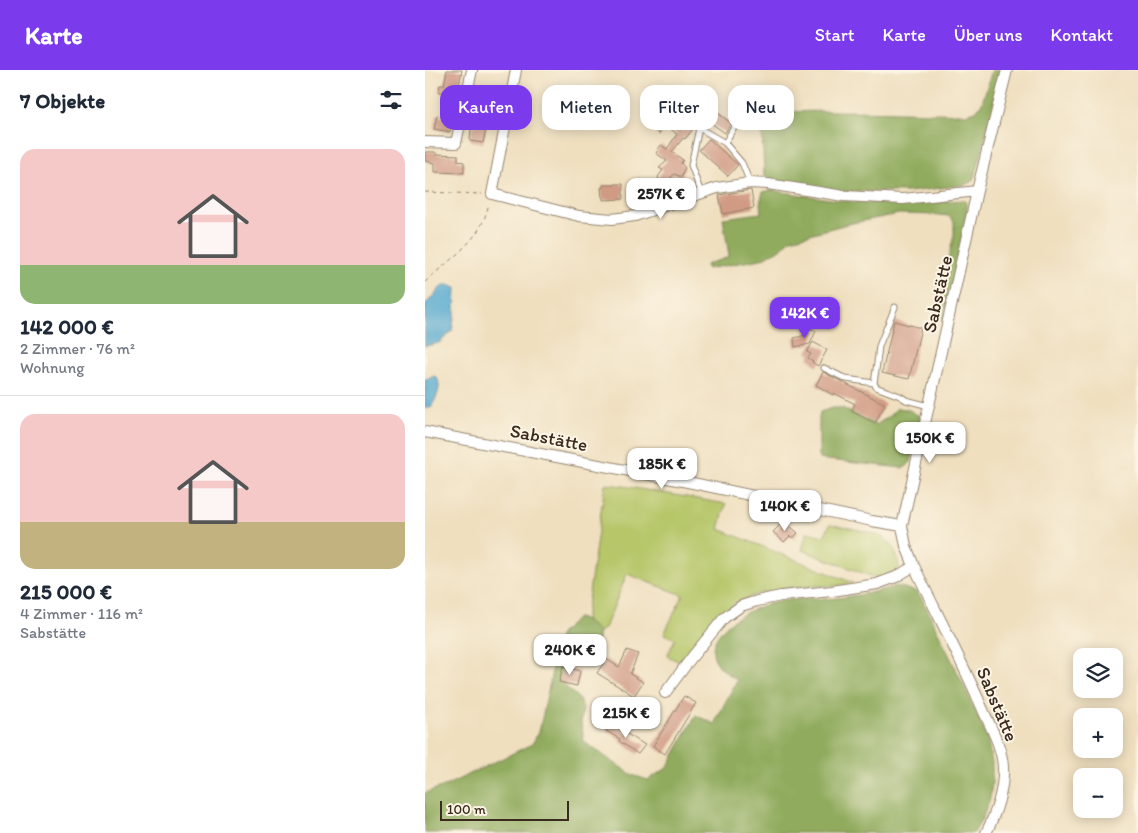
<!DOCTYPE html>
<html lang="de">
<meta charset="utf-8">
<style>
:root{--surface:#fff;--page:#f2f2f3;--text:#1f2937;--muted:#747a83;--line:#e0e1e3;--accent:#7c3aed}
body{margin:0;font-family:Itim,sans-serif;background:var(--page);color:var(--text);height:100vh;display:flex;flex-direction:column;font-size:19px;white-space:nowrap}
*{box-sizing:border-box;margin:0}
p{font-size:16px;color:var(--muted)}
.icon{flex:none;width:28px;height:28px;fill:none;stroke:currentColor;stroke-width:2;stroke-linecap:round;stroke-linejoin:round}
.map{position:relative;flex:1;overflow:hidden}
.drawer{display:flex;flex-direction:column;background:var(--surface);width:425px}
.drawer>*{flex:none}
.hud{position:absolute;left:15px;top:15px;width:475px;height:45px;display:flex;gap:10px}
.fabs{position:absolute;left:648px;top:578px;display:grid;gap:10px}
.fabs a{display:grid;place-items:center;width:50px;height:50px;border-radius:10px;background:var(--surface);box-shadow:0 2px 12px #0003;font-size:25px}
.scale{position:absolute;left:15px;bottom:12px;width:129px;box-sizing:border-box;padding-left:5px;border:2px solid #3b2a1e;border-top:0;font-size:14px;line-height:18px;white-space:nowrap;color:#3b2a1e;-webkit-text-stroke:4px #fcf5e5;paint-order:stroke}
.price{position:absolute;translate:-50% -42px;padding:0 11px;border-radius:10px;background:#fff;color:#222;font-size:16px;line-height:32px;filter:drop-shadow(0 1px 2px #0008)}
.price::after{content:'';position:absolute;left:50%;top:30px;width:15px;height:11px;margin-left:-8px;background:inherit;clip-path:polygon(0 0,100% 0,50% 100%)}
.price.selected{background:var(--accent);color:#fff}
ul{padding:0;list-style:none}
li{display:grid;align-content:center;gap:10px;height:265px;padding:0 20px}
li+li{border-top:1px solid var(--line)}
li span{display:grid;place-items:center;height:155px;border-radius:15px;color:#555}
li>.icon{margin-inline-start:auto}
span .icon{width:90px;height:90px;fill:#fffc;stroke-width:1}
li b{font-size:21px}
h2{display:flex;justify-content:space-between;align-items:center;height:60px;padding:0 20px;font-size:21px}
.pill{padding:0 18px;border-radius:15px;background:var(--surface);box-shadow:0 2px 12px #0003;font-size:18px;line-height:45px}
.pill.selected{background:var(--accent);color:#fff}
header{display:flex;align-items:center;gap:30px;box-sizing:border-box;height:70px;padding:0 25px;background:var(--accent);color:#fff}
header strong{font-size:24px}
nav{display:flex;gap:28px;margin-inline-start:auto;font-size:18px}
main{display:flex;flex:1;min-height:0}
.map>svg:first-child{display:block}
.green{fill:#b6c669;stroke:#787844}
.forest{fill:#90ab5d;stroke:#666a3e}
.water{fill:#53a8cf;stroke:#476976}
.building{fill:#d09a83}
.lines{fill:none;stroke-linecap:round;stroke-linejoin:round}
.service-casing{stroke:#95846e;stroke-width:7}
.minor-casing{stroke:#95846e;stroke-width:12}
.path{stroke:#95846e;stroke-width:1;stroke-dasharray:4 4;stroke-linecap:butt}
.service{stroke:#fff;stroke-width:5}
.minor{stroke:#fff;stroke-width:10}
.labels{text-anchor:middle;stroke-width:4;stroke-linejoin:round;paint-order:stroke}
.street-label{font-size:19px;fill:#3b2a1e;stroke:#fcf5e5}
</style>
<header>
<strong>Karte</strong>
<nav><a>Start</a><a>Karte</a><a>Über uns</a><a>Kontakt</a></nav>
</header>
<main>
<section class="drawer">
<h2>7 Objekte<svg class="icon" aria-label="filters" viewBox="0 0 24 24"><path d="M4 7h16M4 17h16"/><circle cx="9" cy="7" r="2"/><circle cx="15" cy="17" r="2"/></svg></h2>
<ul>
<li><span style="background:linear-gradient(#f6c9c9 75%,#8fb573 0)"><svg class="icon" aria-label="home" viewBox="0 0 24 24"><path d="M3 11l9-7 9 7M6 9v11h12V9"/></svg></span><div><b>142 000 €</b><p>2 Zimmer · 76 m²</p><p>Wohnung</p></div></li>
<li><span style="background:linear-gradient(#f6c9c9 70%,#c2b280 0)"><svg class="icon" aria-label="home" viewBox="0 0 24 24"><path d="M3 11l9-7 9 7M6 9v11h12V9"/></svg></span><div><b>215 000 €</b><p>4 Zimmer · 116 m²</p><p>Sabstätte</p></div></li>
</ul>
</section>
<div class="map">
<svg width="713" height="763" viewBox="0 0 713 763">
<rect width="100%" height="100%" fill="#fcf5e5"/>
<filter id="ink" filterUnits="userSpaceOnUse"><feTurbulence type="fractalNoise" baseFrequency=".02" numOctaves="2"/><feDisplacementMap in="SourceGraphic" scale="10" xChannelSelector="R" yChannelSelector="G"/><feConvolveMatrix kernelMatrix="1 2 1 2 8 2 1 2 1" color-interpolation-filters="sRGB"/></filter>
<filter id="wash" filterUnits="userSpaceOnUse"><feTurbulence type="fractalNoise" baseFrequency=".0096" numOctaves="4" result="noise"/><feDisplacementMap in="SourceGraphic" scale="20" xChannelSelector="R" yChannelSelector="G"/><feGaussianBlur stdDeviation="1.12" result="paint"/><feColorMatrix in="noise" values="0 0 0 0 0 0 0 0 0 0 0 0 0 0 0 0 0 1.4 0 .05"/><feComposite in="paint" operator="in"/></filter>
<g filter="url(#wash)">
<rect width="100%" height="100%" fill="#efdfbf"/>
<path class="green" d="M180 414 198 416 301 434 294 459 428 513 410 516H388L352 519 336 523 311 532 288 554 257 593 242 586 250 569 239 564 258 525 202 504 180 558 174 562 160 550Z
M405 454C417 457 453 462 462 470 469 476 474 490 474 499L457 507H448L377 480 382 462 399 466Z"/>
<path class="forest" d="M567 0H577L552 100 547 112 539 115 484 122 413 121 352 112 339 106 337 58 339 43C406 39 474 42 541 44L551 41 557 33Z
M345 120C389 127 432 134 476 134 497 134 518 131 538 130L542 132V139L537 164 519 249H514L510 242 529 165V152L524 146 513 145 474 144 422 154 366 169 356 179 336 189 282 199 281 195C288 191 297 191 304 186L298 148 336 143 335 133 338 122Z
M408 338H417L451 355 464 346 472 338 482 339 496 347 486 392 481 397 477 398 394 389V348L395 342Z
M470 516 479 518 492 522 497 529 541 620 562 668 567 692V713L565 729 558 747 549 763H0V723L22 715 107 674 114 662 126 607 130 578 135 564 152 548 160 550 174 562 171 580 141 585 138 594 136 610 143 619 154 629 158 639 156 652 159 672 207 705 223 710 242 698 271 645 289 654 312 610C299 602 282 589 290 571 304 543 346 530 376 529 385 528 394 529 402 529 425 527 449 523 470 516Z"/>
<path class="water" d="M18 215H24L31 218 30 243 27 261 14 273 0 276V235Z
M9 306 12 307C17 318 12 327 6 337L0 339V310Z"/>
<g id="blocks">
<path class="building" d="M22 0H37L30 36 18 34 20 23 14 22 15 15H19Z
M269 25 306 53 300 63 279 48 280 44 264 32Z
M239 35 268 59 260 69 258 68 247 82 258 90 256 93 260 98 258 101 257 107 249 104 241 113H237L234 111 233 107 238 100 234 98 242 91 231 83 236 75 242 79 252 64 240 55 234 64 223 56Z
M12 45 28 49 25 62 9 59Z
M52 49 63 51 58 73 45 71 46 59H47L48 55 51 56Z
M284 69 313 95 303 106 274 80Z
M0 82H10L11 84 33 85V91L39 92V103L10 102V93L0 91Z
M190 114H198V129L178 130V127H177L176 118H178V115H190Z
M326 120 329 138 298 144 294 125Z
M469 251 496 258 484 309 457 303Z
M385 258 391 261 385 274 370 277 369 268 381 265Z
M388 272 402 280 393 296 387 292 388 291 383 288 386 284 382 282Z
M398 302 460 334 450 353 426 341 430 334 409 323 408 325 391 315Z
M359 451 373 463 368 468 365 466 359 472 348 462Z
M202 580 213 584 205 604 218 612 209 626 172 603 181 589 194 597Z
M138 596 155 601 152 616 134 612Z
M259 626 271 633 240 684 228 676Z
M186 654 220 675 213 684 194 671 195 669 181 661Z"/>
</g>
</g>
<g filter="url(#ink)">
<use href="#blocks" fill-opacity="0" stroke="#95846e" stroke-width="1"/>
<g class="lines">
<g class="service-casing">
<path id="service" d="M243 33 274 58 266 95 276 123
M274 58 300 73 317 93 325 113
M300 73 313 50
M470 237 454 276 452 293 449 313 451 317 456 319 475 326 481 330 504 336
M399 298 421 309 449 313"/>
</g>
<g class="minor-casing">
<path id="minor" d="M91 0 67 124 154 146 187 149 210 146 292 118 325 113 343 114 419 126 478 129 552 121
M0 72 31 73 47 0
M0 362 263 412 447 451 477 456
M240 623 267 587 299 548 316 536 332 531 356 526 407 521 452 514 471 507 489 496
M561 763C571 743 579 720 578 697 577 677 566 658 558 640 537 591 512 544 489 496L481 476 477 456 552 121 582 0"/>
</g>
<path class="path" d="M0 122 57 124
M0 212C17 196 42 179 54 159 59 151 62 142 64 133"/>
<use href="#service" class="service"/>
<use href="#minor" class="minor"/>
</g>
</g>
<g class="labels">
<g class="street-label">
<text transform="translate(512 224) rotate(-77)" y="7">Sabstätte</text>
<text transform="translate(124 367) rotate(11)" y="7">Sabstätte</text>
<text transform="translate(573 634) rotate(67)" y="7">Sabstätte</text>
</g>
</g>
</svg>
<div class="fabs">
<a><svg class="icon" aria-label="layers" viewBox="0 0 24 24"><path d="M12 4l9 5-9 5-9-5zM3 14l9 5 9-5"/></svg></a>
<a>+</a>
<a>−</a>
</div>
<div class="scale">100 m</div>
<b class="price" style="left:236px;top:150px">257K €</b>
<b class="price selected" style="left:380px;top:269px">142K €</b>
<b class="price" style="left:505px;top:394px">150K €</b>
<b class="price" style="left:237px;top:420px">185K €</b>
<b class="price" style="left:360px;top:462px">140K €</b>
<b class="price" style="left:145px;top:606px">240K €</b>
<b class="price" style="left:201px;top:669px">215K €</b>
<div class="hud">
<a class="pill selected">Kaufen</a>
<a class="pill">Mieten</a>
<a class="pill">Filter</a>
<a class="pill">Neu</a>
</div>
</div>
</main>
